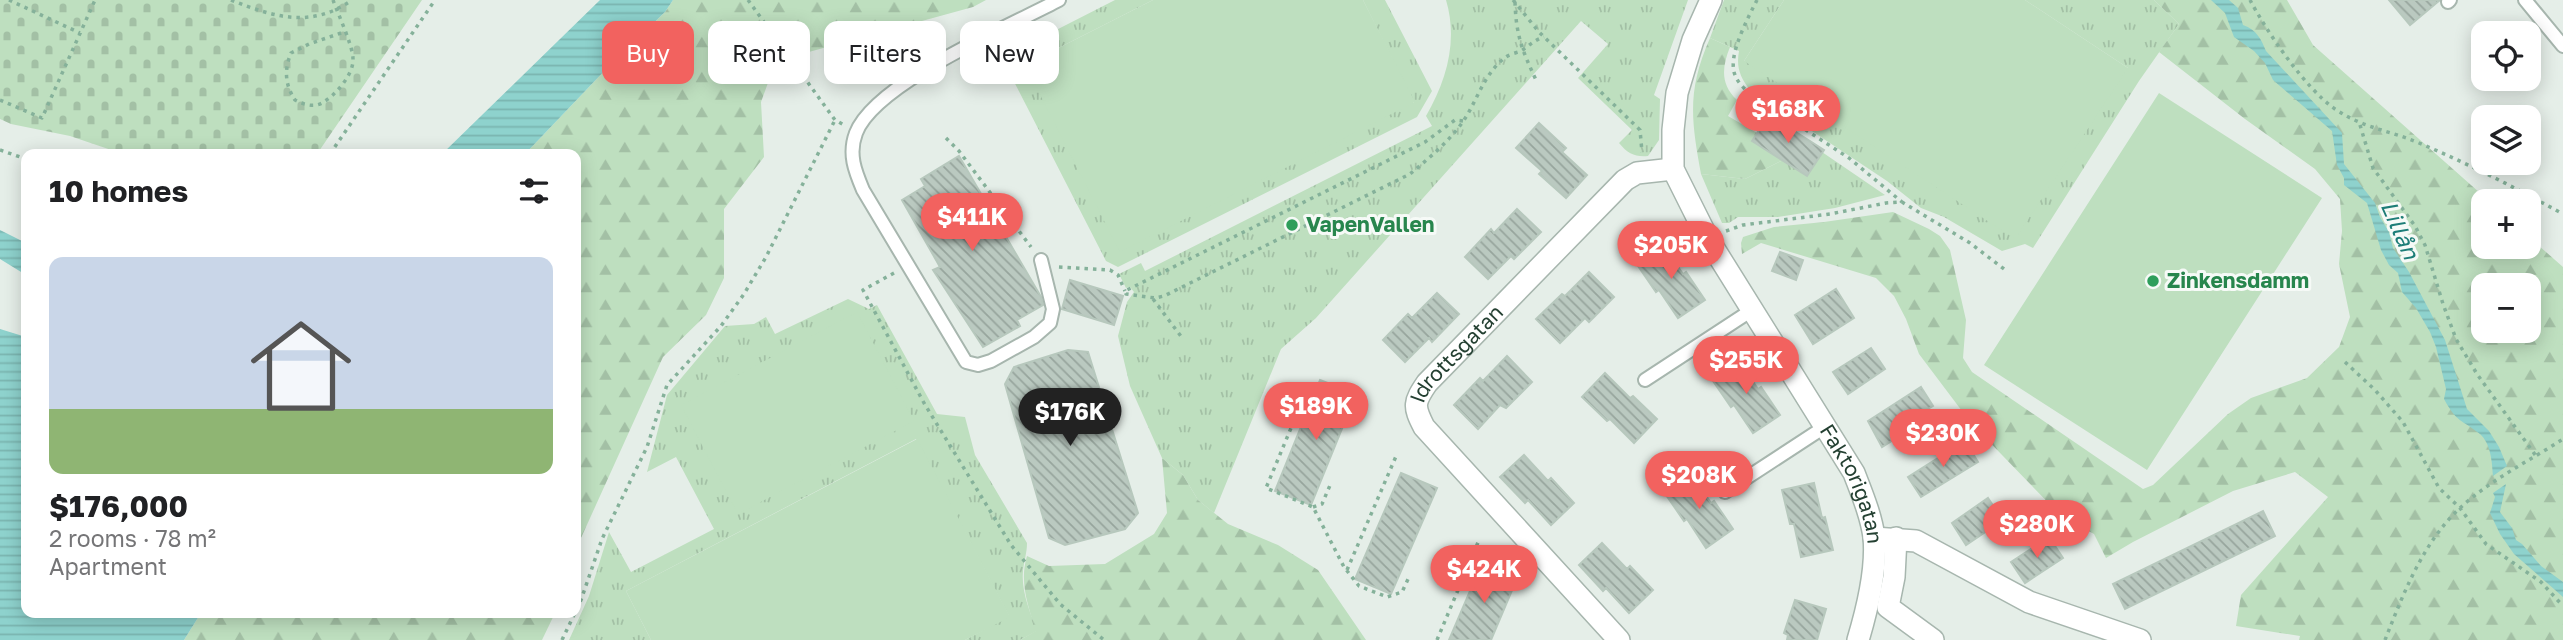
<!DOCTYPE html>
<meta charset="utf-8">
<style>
:root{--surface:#fff;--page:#f6f6f6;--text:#202124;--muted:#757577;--accent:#f2625f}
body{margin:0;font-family:"Golos Text",sans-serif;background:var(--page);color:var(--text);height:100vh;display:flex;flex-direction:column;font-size:26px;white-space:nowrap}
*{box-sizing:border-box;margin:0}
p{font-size:23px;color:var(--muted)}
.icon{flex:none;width:38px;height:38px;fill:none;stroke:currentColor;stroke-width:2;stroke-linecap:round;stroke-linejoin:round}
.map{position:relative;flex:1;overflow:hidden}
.panel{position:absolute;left:21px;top:149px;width:560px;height:469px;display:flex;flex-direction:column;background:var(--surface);border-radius:14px;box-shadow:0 4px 18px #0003}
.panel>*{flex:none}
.guide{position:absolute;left:602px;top:21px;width:665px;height:63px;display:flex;gap:14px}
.tools{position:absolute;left:2471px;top:21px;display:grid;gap:14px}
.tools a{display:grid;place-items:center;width:70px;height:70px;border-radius:14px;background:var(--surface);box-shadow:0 4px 18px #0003;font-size:35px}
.price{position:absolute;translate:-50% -60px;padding:0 16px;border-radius:24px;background:var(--accent);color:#fff;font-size:23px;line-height:46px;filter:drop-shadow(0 2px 4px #0008)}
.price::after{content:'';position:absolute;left:50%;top:42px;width:21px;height:16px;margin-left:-10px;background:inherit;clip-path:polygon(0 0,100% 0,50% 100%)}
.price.current{background:#222;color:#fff}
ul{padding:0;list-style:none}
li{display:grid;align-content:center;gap:14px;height:371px;padding:0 28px}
li span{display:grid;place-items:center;height:217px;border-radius:14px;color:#555}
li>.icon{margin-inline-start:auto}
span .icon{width:126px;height:126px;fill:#fffc;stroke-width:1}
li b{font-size:30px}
h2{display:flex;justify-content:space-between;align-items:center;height:84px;padding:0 28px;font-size:30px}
.chip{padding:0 24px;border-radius:14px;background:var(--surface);box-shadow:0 4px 18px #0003;font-size:24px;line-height:63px}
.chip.current{background:var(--accent);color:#fff}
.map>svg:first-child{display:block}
.grass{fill:url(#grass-tufts)}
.forest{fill:url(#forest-firs);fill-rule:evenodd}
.cemetery{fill:url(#cemetery-stones)}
.pitch{fill:#bedfbf}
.water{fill:url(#water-rules)}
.building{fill:url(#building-back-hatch);stroke:#b7c8bd;stroke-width:2}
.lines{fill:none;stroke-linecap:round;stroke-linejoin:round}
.service-casing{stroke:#a7b6ae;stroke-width:16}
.minor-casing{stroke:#a7b6ae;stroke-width:24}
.path{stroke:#85b19a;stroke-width:3.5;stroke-dasharray:3.5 5;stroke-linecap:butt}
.service{stroke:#fff;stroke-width:12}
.minor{stroke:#fff;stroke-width:21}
.leisure-dot{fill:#2e9e5b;stroke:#f6faf7;stroke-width:2.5}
.labels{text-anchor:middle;stroke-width:6;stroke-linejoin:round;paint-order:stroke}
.leisure-label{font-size:21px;font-weight:bold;fill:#27864d;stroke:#f6faf7;text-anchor:start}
.street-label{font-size:21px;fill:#244032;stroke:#f6faf7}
.water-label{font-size:23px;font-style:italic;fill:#1d7d77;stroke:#f6faf7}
</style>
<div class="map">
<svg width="2563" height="640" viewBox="0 0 2563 640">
<defs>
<pattern id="grass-tufts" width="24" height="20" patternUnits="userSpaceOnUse" patternTransform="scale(1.75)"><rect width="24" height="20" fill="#bedfbf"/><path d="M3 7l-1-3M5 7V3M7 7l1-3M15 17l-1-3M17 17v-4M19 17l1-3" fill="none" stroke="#a3c0a5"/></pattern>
<pattern id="forest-firs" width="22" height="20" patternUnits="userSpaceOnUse" patternTransform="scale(1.75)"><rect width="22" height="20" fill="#bedfbf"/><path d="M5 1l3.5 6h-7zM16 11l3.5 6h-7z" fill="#a3c0a5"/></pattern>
<pattern id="cemetery-stones" width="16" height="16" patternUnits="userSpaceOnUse" patternTransform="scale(1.75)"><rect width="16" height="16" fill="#bedfbf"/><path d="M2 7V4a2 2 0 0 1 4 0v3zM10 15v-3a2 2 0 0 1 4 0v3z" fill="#a3c0a5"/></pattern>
<pattern id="water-rules" width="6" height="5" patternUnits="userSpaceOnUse" patternTransform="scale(1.75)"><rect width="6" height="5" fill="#8ed2cd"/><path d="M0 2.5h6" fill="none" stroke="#7ab5b0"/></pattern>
<pattern id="building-back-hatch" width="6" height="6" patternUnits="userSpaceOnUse" patternTransform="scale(1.75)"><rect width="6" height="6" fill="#bac9c0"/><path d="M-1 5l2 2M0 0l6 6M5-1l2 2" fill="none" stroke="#97a59d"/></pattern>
</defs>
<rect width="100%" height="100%" fill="#e5eee8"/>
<path class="grass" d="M1115 0H1153L1025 65 1414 103 1363 0H1385L1432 91 1417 117 1118 267 1106 261 1008 70 1013 52Z
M1446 0H1688L1654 95 1660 99 1659 140 1648 156C1635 157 1628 154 1619 143L1632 130 1578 78 1608 44 1581 21 1316 318 1281 349 1214 513 1198 500 1183 475 1162 458 1130 386 1118 336 1127 302 1134 292 1130 287 1126 288 1119 274 1141 263 1145 271 1432 126 1426 116C1447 80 1458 40 1446 0Z
M1724 0H1784L1744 61 2128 68 2025 0H2154L2179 24 2139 81 2033 248 2025 244 2002 251 1944 217 1921 208 1887 181 1750 90C1740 77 1736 67 1739 51L1710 38Z
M1822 152 1885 195 1835 208 1778 217H1738L1729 223H1722L1701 174 1745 179 1783 160Z
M848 299 869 309 877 305 937 414 965 417 975 455 1027 543C1027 553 1024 561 1023 571 1021 591 1030 612 1037 631L1020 640H965L1009 616 916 439 626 591 651 640H569L589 596 609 532 631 572 714 529 676 457 647 472 667 395 725 326 754 324 766 317 775 334Z"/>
<path class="forest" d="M673 0H986L973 7 776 61 761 102 764 157 724 209V278L706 315 663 357 576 549V154H525L610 65 665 12Z
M2154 0H2287L2313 45 2489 201H2483V247H2529V237L2563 267V640H2299L2300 636 2236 626 2241 595 2328 497 2295 472 2233 491 2133 542 2106 558 2094 534 2061 516 1971 423 1919 354 1906 319 1894 296 1876 278 1761 243 1742 254 1741 243 1743 237 1774 227 1824 222 1893 212 1929 229 1940 236 1950 250 1966 320 1963 358 1972 372 2143 489 2153 485 2228 414 2251 398 2307 378 2339 347 2350 317 2339 264 2342 231 2340 199 2315 169 2245 119 2159 52 2179 24ZM2483 285H2529V331H2483Z
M1710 38 1730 47C1722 67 1720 84 1737 100L1728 116 1757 133 1783 160 1745 179 1701 174C1691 120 1687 90 1710 38Z
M1162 458 1183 475 1198 500 1228 524 1278 545 1318 570 1366 640H1020L1036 631C1028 606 1019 582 1027 556L1049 566 1105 564 1154 534 1167 513Z
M201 613H555L542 640H184Z"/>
<path class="cemetery" d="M0 0H422L317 154H123L70 136 11 124 0 119Z"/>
<path class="pitch" d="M1153 0H1363L1415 102 1120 252 1025 65Z
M1784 0H2025L2128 68 2015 239 1744 61Z
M2159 93 2322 198 2147 470 1984 365Z
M857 312 914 421 738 514 681 405Z
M917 439 1010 617 965 640H651L626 591Z"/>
<path class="water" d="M600 0H673L665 12 610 65 525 154H442Z
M2211 0H2229L2238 8 2243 25C2257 30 2261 39 2266 51L2342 133 2344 164 2375 203 2380 217 2389 232 2393 248 2409 272 2445 340 2467 409 2489 431 2499 447 2507 466 2493 476C2492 462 2491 444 2480 434 2461 419 2457 423 2444 399L2446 389 2436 347 2430 332 2416 308 2402 292 2398 273 2389 265 2381 250 2367 203 2344 185V178L2337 165 2332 131 2273 80 2265 63 2254 51 2234 37 2225 13Z
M0 230 26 243V275L0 259Z
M0 329 26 337V612L201 613 184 640H0Z
M2506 484 2500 512 2512 528 2516 540 2522 544 2541 566 2563 582V597L2514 554 2500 534 2490 513 2495 497 2493 493Z"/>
<path class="building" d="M2389 0H2440L2410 25Z
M1769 115 1824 150 1807 176 1752 141Z
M1539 123 1566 148 1562 152 1587 175 1566 198 1539 174 1542 171 1516 148Z
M959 156 1041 297 1043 305 1017 320 1020 326 983 347 933 270 940 267 902 200 925 186 921 179Z
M1517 209 1541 232 1514 259 1511 256 1488 279 1465 257 1491 229 1494 233Z
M1663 245 1683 274 1686 272 1705 300 1678 318 1659 290 1656 292 1636 263Z
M1780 252 1803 260 1796 280 1772 271Z
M1589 272 1614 297 1589 322 1585 318 1560 343 1536 319 1562 294 1565 296Z
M1070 280 1123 296 1114 325 1062 309Z
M1836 289 1854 318 1813 344 1795 315Z
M1437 293 1459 314 1432 342 1429 338 1405 362 1383 340 1408 314 1412 318Z
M1871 348 1885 369 1848 394 1833 372Z
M1068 350 1088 352 1138 513 1125 529 1065 545 1049 538 1005 384 1014 367Z
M1507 356 1532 382 1506 408 1500 405 1478 429 1454 405 1480 378 1483 381Z
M1738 360 1758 389 1761 387 1780 415 1753 433 1734 405 1731 407 1711 378Z
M1605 373 1630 398 1633 396 1657 419 1634 443 1610 419 1607 421 1582 397Z
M1320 380 1356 394 1311 505 1275 491Z
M1921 387 1933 406 1916 416 1920 423 1882 447 1868 421Z
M1965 441 1978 462 1921 497 1908 477Z
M1524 455 1548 481 1551 478 1574 503 1551 525 1528 500 1525 503 1500 477Z
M1401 473 1437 488 1391 594 1355 579Z
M1691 474 1711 503 1714 501 1733 529 1706 548 1687 519 1684 521 1664 492Z
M1814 483 1822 518 1825 517 1833 550 1801 557 1794 524H1790L1782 490Z
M1988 498 2003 520 1966 545 1952 523Z
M2263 511 2275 536 2125 609 2113 584Z
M2049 537 2063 558 2025 583 2011 562Z
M1602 543 1627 569 1630 566 1653 590 1629 613 1606 588 1603 591 1579 565Z
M1482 563 1518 576 1491 640H1449Z
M1795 600 1826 609 1817 640H1787L1788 635 1784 633Z"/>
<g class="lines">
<g class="service-casing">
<path id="service" d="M2525 0 2563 46
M2448 2 2450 0
M1041 260 1053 309 1050 323 1034 337 991 361 978 365 966 362 863 190C855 171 848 154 856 133 875 83 1010 26 1059 0
M1645 380 1752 310
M1725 492 1826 426"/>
</g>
<g class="minor-casing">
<g id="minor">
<path id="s1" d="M1711 0 1693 40 1677 93 1673 130V169L1708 239 1854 473C1862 494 1871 515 1874 537 1877 568 1867 610 1858 640"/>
<path d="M1874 538 1916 541 2029 602 2140 640"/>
<path d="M1896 538 1894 577 1888 607 1933 640"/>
<path id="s2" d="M1619 640 1424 427C1413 406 1414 402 1427 383L1625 180 1637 173 1673 169"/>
</g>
</g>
<path class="path" d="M9 0 80 33
M231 0C274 17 311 29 352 0
M333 0C338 14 353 46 353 59 354 74 335 96 322 103 313 108 303 104 295 100 285 85 284 70 291 53L309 44 344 32
M748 0 835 120 844 125
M1513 0 1539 32 1640 130 1642 152
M1757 0C1748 18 1727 56 1735 75 1738 83 1744 88 1749 93L1849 158 1902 202
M2250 0C2267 32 2305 88 2335 109 2365 129 2389 130 2419 143 2469 164 2516 188 2563 214
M1515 2C1516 35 1522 50 1536 80
M0 100 42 118 95 0
M1463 121 1455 120 1425 142 1125 291 1126 294 1155 298 1164 296 1410 174C1429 158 1450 141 1464 120 1478 99 1484 73 1506 57 1510 54 1516 53 1521 51 1529 46 1534 40 1544 37
M2360 125 2373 168 2415 226 2425 245 2443 304 2456 339 2477 374 2536 456
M946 138 959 151 1031 247
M0 150 26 159
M330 154 435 0
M1726 231 1743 225 1830 214 1886 203 1902 202 1970 243 2004 269
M1059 267 1110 270 1118 275 1125 291
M894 273 863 290 924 403 1011 545 1060 604 1104 640
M1153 299 1183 339
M2345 362 2375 390 2403 422 2439 488 2460 508 2486 544 2541 582 2563 606
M1304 397 1266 488 1313 507 1344 567 1359 586 1387 597 1402 592 1409 577
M1313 507 1322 504 1331 483
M1347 570 1397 454
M562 640 581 600 602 539 647 447 667 385 721 326 744 294 766 257 835 120
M1437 640 1479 540
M2385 640C2402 597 2420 550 2452 516 2482 484 2526 463 2563 439"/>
<use href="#service" class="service"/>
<use href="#minor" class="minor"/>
</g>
<g class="leisure-dot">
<circle cx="1292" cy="225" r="7"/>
<circle cx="2153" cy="281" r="7"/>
</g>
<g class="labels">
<g class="leisure-label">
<text x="1306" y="232">VapenVallen</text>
<text x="2167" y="288">Zinkensdamm</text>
</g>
<g class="street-label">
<text dy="7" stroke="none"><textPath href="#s2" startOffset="378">Idrottsgatan</textPath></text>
<text dy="7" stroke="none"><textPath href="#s1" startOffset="539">Faktorigatan</textPath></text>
</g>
<g class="water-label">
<text transform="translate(2400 230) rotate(66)" y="8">Lillån</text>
</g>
</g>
</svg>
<div class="tools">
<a><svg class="icon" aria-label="locate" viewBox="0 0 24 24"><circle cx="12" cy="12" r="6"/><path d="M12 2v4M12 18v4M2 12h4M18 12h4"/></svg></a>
<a><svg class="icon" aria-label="layers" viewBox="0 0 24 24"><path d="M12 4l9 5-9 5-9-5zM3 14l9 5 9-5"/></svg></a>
<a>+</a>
<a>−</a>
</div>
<b class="price" style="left:1788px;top:145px">$168K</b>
<b class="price" style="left:972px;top:253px">$411K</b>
<b class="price" style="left:1671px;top:281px">$205K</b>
<b class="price" style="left:1746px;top:396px">$255K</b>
<b class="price" style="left:1316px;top:442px">$189K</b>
<b class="price current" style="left:1070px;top:448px">$176K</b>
<b class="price" style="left:1943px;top:469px">$230K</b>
<b class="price" style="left:1699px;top:511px">$208K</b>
<b class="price" style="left:2037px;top:560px">$280K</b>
<b class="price" style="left:1484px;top:605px">$424K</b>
<div class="guide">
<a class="chip current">Buy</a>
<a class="chip">Rent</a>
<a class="chip">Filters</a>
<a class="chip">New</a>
</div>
<section class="panel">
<h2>10 homes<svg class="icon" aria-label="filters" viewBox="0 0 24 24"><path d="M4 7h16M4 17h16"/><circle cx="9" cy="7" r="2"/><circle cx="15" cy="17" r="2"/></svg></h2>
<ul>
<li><span style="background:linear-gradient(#c9d6e8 70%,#8fb573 0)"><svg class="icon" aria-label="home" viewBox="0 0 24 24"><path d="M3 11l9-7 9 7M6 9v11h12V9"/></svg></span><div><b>$176,000</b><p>2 rooms · 78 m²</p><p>Apartment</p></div></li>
</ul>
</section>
</div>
